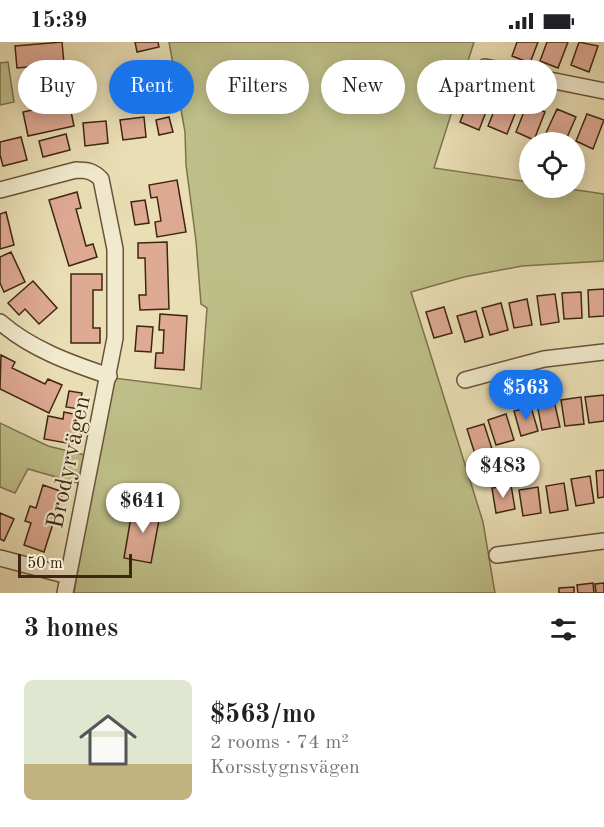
<!DOCTYPE html>
<meta charset="utf-8">
<style>
:root{--surface:#fff;--page:#f6f6f6;--text:#202124;--muted:#757577;--line:#e0e0e0;--accent:#1a73e8}
body{margin:0;font-family:"Old Standard TT",serif;background:var(--page);color:var(--text);height:100vh;display:flex;flex-direction:column;font-size:22px;white-space:nowrap}
*{box-sizing:border-box;margin:0}
p{font-size:20px;color:var(--muted)}
.icon{flex:none;width:33px;height:33px;fill:none;stroke:currentColor;stroke-width:2;stroke-linecap:round;stroke-linejoin:round}
.map{position:relative;height:551px;overflow:hidden}
.details{display:flex;flex-direction:column;background:var(--surface);flex:1}
.details>*{flex:none}
.guide{position:absolute;left:18px;top:18px;width:568px;height:54px;display:flex;gap:12px}
.fabs{position:absolute;left:519px;top:90px;display:grid;gap:12px}
.fabs a{display:grid;place-items:center;width:66px;height:66px;border-radius:50%;background:var(--surface);box-shadow:0 3px 15px #0003;font-size:30px}
.scale{position:absolute;left:18px;bottom:15px;width:114px;box-sizing:border-box;padding-left:6px;border:3px solid #3e2611;border-top:0;font-size:16px;line-height:21px;white-space:nowrap;color:#3e2611;-webkit-text-stroke:4px #f1eace;paint-order:stroke}
.price{position:absolute;translate:-50% -51px;padding:0 14px;border-radius:21px;background:#fff;color:#222;font-size:20px;line-height:39px;filter:drop-shadow(0 2px 3px #0008)}
.price::after{content:'';position:absolute;left:50%;top:36px;width:18px;height:14px;margin-left:-9px;background:inherit;clip-path:polygon(0 0,100% 0,50% 100%)}
.price.current{background:var(--accent);color:#fff}
ul{padding:0;list-style:none}
li{display:flex;align-items:center;gap:18px;height:150px;padding:0 24px}
li+li{border-top:2px solid var(--line)}
li span{display:grid;place-items:center;flex:none;width:168px;height:120px;border-radius:9px;color:#555}
li>.icon{margin-inline-start:auto}
span .icon{width:72px;height:72px;fill:#fffc;stroke-width:1}
li b{font-size:26px}
h2{display:flex;justify-content:space-between;align-items:center;height:72px;padding:0 24px;font-size:26px}
.tag{padding:0 21px;border-radius:27px;background:var(--surface);box-shadow:0 3px 15px #0003;font-size:21px;line-height:54px}
.tag.current{background:var(--accent);color:#fff}
.status{display:flex;justify-content:space-between;align-items:center;height:42px;padding:0 30px;background:var(--surface);direction:ltr}
.status svg{height:16px;fill:currentColor}
.map>svg:first-child{display:block}
.green{fill:#bebf88;stroke:#7e724c;stroke-width:1.5}
.building{fill:#dfaa94;stroke:#3e2611;stroke-width:1.5}
.lines{fill:none;stroke-linecap:round;stroke-linejoin:round}
.street-casing{stroke:#69543a;stroke-width:18}
.street{stroke:#f1eace;stroke-width:15}
.labels{text-anchor:middle;stroke-width:4.5;stroke-linejoin:round;paint-order:stroke}
.street-label{font-size:24px;fill:#3e2611;stroke:#f1eace}
</style>
<div class="status"><b>15:39</b><svg viewBox="0 0 49 12"><path d="M0 12V9h3v3zM5 12V6h3v6zM10 12V3h3v9zM15 12V0h3v12zM26 1h20v11H26zM47 4h2v5h-2z"/></svg></div>
<div class="map">
<svg width="604" height="551" viewBox="0 0 604 551">
<rect width="100%" height="100%" fill="#eadeb4"/>
<filter id="stains"><feTurbulence type="fractalNoise" baseFrequency=".00333" numOctaves="4"/><feColorMatrix values="0 0 0 0 .2 0 0 0 0 .09 0 0 0 0 .02 0 0 0 .5 -.17"/></filter>
<radialGradient id="worn" r=".72"><stop offset=".6" stop-color="#630" stop-opacity="0"/><stop offset="1" stop-color="#630" stop-opacity=".3"/></radialGradient>
<path class="green" d="M169 0H474L434 126 529 140 530 146H563L604 152V219L522 224 464 235 411 250 483 480 495 551H74L92 445 28 427 15 451 0 445V381L48 404 97 416 114 336 201 347 207 266 201 262 196 199 186 123 185 90Z
M8 20 14 60 0 63V21Z"/>
<path class="building" d="M62 0 64 22 17 26 15 4Z
M135 0H158L159 5 137 10Z
M517 0H538L530 21 512 14Z
M547 0H568L558 26 540 19Z
M579 0 598 4 589 30 571 23Z
M165 41 169 65 145 70 140 46Z
M470 55 489 62 479 88 460 80Z
M498 59 517 67 507 92 488 84Z
M69 60 74 84 28 94 23 70Z
M527 62 545 70 534 98 516 90Z
M557 67 576 75 565 100 545 93Z
M587 72 604 78 593 107 576 99Z
M144 75 146 95 123 98 120 78Z
M169 75 173 90 159 93 156 78Z
M106 79 108 101 85 104 83 81Z
M66 92 70 108 43 115 39 99Z
M21 95 27 118 3 124 0 113V100Z
M177 138 186 190 157 195 155 180 161 179 157 155 151 156 149 143Z
M77 150 81 166 76 167 86 204 93 202 97 215 69 224 49 158Z
M145 158 149 181 135 183 131 160Z
M6 170 14 203 0 207V172Z
M167 200 169 267 140 268 139 253H146L145 216H138V201Z
M11 210 25 240 4 250 0 241V215Z
M71 232H102V248H93V286H100V301H71Z
M33 239 57 266 39 282 25 267 19 273 8 261Z
M604 247V274L589 275 588 248Z
M581 250 582 276 564 277 562 251Z
M555 252 559 280 541 283 537 254Z
M527 257 532 283 514 286 509 261Z
M501 261 508 288 490 293 482 266Z
M444 265 452 291 434 296 426 270Z
M476 269 483 295 465 300 457 274Z
M160 272 187 274 184 328 155 326 156 311H163L164 288H159Z
M137 284 153 285 151 310 135 309Z
M1 313 15 320 12 326 45 342 48 337 62 343 49 371 0 347Z
M69 349 82 351 79 367 66 365Z
M604 353V379L589 381 585 355Z
M581 355 584 382 565 384 561 358Z
M554 359 560 385 542 388 537 362Z
M531 365 538 389 521 394 514 369Z
M64 370 78 373 72 402 44 397 48 374 63 377Z
M506 372 514 398 496 403 488 378Z
M484 382 492 407 475 412 467 387Z
M604 428V455L598 456 596 429Z
M590 434 594 461 576 464 571 437Z
M564 441 568 468 550 471 546 444Z
M43 443 63 450 44 510 24 503 31 481 25 479 30 464 36 466Z
M511 443 515 467 496 471 492 446Z
M538 445 541 471 523 474 519 448Z
M139 463 163 468 161 479 159 478 151 521 124 516 132 469 137 470Z
M0 471 14 477 4 499 0 497Z
M593 541 594 551H578L577 543Z
M604 541V551H596L595 542Z
M574 545V551H559V546Z"/>
<g class="lines">
<g class="street-casing">
<path id="street" d="M485 25 604 49
M0 148 76 128C87 128 93 129 101 137L115 207V296L65 551
M0 280C31 307 70 321 109 334
M465 338 544 317 604 310
M497 513 604 499
M0 516 68 534"/>
</g>
<use href="#street" class="street"/>
</g>
<g class="labels">
<g class="street-label">
<text transform="translate(68 420) rotate(-78)" y="8">Brodyrvägen</text>
</g>
</g>
<rect width="100%" height="100%" filter="url(#stains)"/>
<rect width="100%" height="100%" fill="url(#worn)"/>
</svg>
<div class="fabs">
<a><svg class="icon" aria-label="locate" viewBox="0 0 24 24"><circle cx="12" cy="12" r="6"/><path d="M12 2v4M12 18v4M2 12h4M18 12h4"/></svg></a>
</div>
<div class="scale">50 m</div>
<b class="price current" style="left:526px;top:379px">$563</b>
<b class="price" style="left:503px;top:457px">$483</b>
<b class="price" style="left:143px;top:492px">$641</b>
<div class="guide">
<a class="tag">Buy</a>
<a class="tag current">Rent</a>
<a class="tag">Filters</a>
<a class="tag">New</a>
<a class="tag">Apartment</a>
</div>
</div>
<section class="details">
<h2>3 homes<svg class="icon" aria-label="filters" viewBox="0 0 24 24"><path d="M4 7h16M4 17h16"/><circle cx="9" cy="7" r="2"/><circle cx="15" cy="17" r="2"/></svg></h2>
<ul>
<li><span style="background:linear-gradient(#dfe7d0 70%,#c2b280 0)"><svg class="icon" aria-label="home" viewBox="0 0 24 24"><path d="M3 11l9-7 9 7M6 9v11h12V9"/></svg></span><div><b>$563/mo</b><p>2 rooms · 74 m²</p><p>Korsstygnsvägen</p></div></li>
</ul>
</section>
